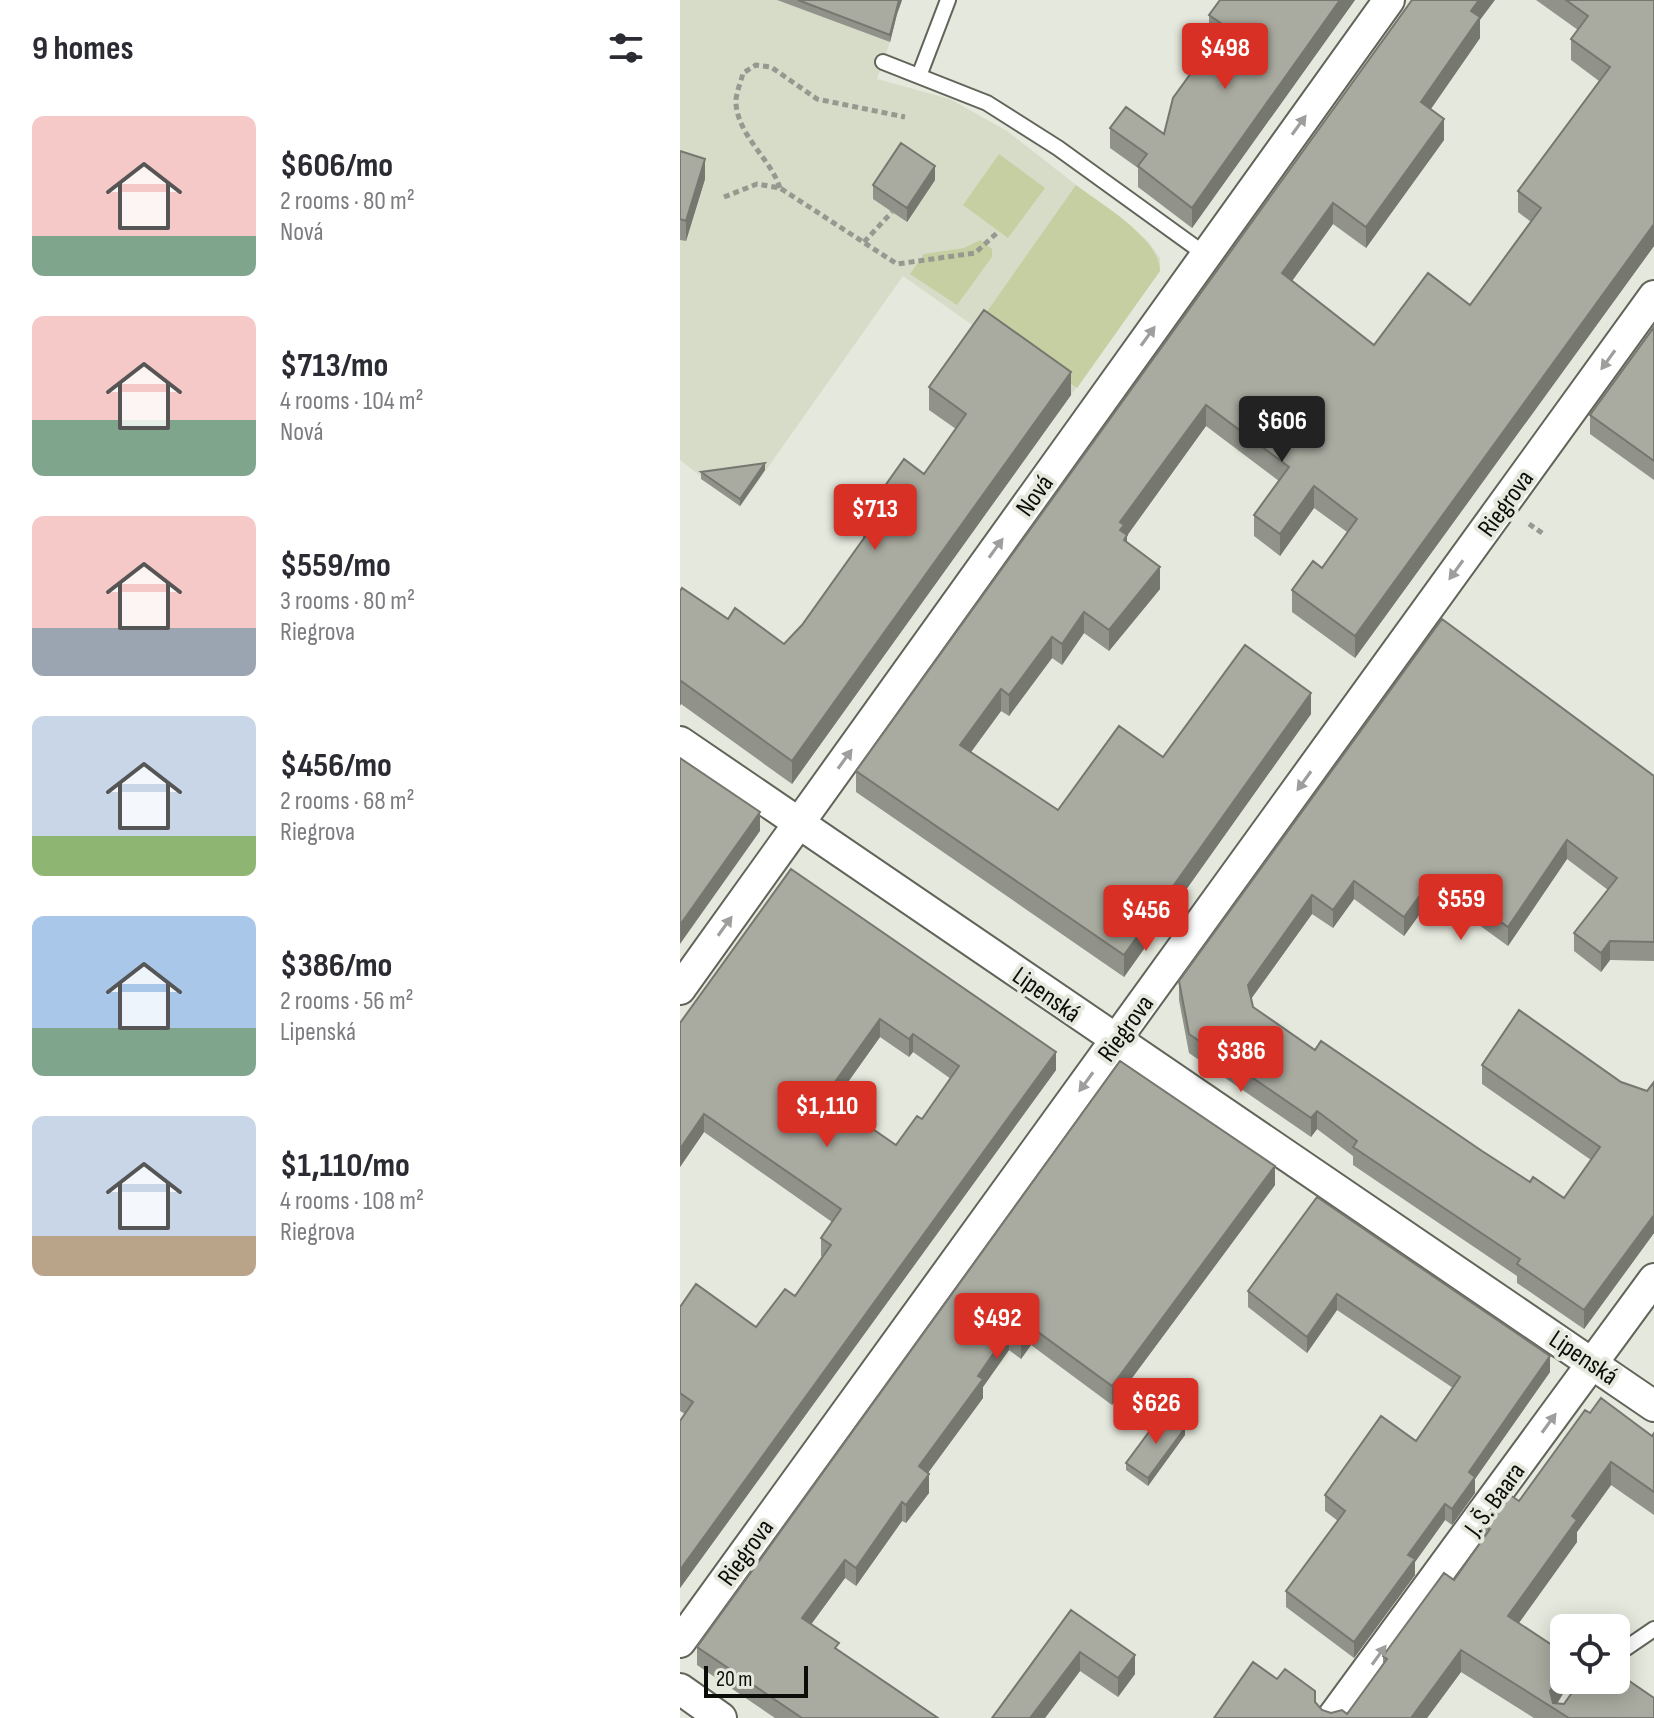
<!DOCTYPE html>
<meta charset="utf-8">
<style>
:root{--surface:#fff;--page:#f2f2f3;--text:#2b2b33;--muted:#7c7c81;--accent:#d93025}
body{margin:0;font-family:"Sofia Sans Condensed",sans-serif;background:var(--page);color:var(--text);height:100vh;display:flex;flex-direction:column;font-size:30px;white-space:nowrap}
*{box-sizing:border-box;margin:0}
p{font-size:26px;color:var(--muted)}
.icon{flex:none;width:44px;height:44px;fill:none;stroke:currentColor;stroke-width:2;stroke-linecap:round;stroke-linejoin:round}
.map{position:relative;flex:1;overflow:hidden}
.side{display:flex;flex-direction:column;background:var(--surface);width:680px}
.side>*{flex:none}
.controls{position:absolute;left:870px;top:1614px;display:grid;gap:16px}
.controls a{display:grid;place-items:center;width:80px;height:80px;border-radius:12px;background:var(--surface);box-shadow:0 4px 20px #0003;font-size:40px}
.scale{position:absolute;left:24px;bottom:20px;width:104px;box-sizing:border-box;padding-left:8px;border:4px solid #0c0d09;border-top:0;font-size:22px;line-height:28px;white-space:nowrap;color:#0c0d09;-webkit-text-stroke:6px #e5e8dc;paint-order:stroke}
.price{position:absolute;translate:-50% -68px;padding:0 18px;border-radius:8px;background:var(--accent);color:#fff;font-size:26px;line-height:52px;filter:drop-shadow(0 2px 4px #0008)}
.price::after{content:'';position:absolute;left:50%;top:48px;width:24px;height:18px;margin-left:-12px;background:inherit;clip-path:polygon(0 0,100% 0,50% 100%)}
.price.on{background:#222;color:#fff}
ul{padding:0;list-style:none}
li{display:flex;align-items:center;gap:24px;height:200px;padding:0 32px}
li span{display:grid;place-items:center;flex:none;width:224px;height:160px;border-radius:12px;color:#555}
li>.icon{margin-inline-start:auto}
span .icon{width:96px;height:96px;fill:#fffc;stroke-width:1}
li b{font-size:34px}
h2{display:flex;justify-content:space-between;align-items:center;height:96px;padding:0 32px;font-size:34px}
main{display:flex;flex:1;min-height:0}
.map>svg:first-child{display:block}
.built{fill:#d7dcc9}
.green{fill:#c5cfa2}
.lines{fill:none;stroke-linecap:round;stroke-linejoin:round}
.lane-casing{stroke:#616459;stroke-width:18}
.street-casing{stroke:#616459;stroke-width:34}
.path{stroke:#969990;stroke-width:5;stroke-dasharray:6 4;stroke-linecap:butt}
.lane{stroke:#fff;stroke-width:14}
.street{stroke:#fff;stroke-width:30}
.wall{fill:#91938a;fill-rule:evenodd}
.shaded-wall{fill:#767870}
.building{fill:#a9aba0;stroke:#767870;stroke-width:2;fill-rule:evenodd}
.oneway{fill:#9e9e9d}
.labels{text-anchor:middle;stroke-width:8;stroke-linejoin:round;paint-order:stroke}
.street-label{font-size:26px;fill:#0c0d09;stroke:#e5e8dc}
</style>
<main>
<section class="side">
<h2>9 homes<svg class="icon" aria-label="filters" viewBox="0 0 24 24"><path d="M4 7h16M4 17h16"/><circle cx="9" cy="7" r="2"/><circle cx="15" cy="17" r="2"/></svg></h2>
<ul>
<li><span style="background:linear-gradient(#f6c9c9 75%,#7fa58c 0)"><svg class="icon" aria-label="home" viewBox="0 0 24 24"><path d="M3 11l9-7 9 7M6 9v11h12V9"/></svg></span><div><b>$606/mo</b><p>2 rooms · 80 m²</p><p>Nová</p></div></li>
<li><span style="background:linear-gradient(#f6c9c9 65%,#7fa58c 0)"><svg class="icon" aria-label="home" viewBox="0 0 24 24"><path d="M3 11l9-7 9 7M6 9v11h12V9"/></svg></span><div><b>$713/mo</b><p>4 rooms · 104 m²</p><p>Nová</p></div></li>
<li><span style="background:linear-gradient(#f6c9c9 70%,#9aa5b1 0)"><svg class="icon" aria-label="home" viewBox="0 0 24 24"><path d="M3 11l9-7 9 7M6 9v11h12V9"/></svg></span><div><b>$559/mo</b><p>3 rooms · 80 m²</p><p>Riegrova</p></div></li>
<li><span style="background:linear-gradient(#c9d6e8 75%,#8fb573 0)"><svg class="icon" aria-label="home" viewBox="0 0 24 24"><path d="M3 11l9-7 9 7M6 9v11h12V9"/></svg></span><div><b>$456/mo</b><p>2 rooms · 68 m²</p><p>Riegrova</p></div></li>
<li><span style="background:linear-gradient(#a9c7e8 70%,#7fa58c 0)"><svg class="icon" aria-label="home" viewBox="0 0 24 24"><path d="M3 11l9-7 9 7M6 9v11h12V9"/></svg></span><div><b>$386/mo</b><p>2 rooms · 56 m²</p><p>Lipenská</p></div></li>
<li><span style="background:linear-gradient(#c9d6e8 75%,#b9a48a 0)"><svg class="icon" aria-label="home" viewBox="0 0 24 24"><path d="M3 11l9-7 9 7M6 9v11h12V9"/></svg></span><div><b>$1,110/mo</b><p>4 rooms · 108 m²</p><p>Riegrova</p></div></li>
</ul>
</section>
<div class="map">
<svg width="974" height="1718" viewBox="0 0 974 1718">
<rect width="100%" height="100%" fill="#e5e8dc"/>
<path class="built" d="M0 0H97L210 42 197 79 270 99 327 131 468 241 480 258V271L391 395 223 276 60 507 0 460Z"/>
<path class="green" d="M319 154 365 188 328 238 283 205Z
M396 185C421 204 480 238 480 271L397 388 301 320Z
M300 240 312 249V257L277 305 230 274 244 254 284 248Z"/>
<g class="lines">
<g class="lane-casing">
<path id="lane" d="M203 62 307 103 378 148 526 255
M239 76 268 0
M936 1655 974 1629"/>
</g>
<g class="street-casing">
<path id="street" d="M0 742 974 1406
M0 989 709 0
M0 1642 974 296
M0 1689 41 1718
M652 1718 974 1279"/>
</g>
<path class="path" d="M100 188C90 158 59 137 56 104 55 95 61 82 63 73L76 65 91 67 137 99 225 117
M44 197 77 184 100 188 217 264 295 253 319 231
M184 242 212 212
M849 524 865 535"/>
<use href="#lane" class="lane"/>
<use href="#street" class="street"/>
</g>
<path class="wall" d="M97 0H222L217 14 210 42Z
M675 0 512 228 458 187V168L430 148V128L484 134 532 44V37L529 35V15Z
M856 0H974V246L675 658 612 612V590L642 568 667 532 634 508 600 556 574 536V515L599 481 526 426 447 535V542L480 589 429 651 404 633 382 665 372 658 329 716 321 711 291 752 378 810 483 757 631 714 444 977 176 792V771L800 20V38L751 109 764 140 686 248 653 224 612 281 694 345 790 305 851 222 838 212V191L919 81 891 60V39L898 30Z
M0 151 25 179 6 241 0 240Z
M255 180 227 222 193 199V185Z
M974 327V480L910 434V415Z
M249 387 391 395 112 784 1 704 0 591 48 619 104 644 122 625 183 539V517L244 474 276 429 249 410Z
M85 470 60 506 21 479V472Z
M762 619 974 776V961L930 960 921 972 894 951V933L928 890 887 859 828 946 755 893 724 936 674 899 653 928 632 914 571 999 573 1007 635 1050 850 1182 884 1198 911 1160 802 1084V1065L941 1082 967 1091 974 1082V1233L904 1329 837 1283V1276L673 1165V1156L637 1129 631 1137 509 1053 499 1000V981Z
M111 869 376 1070 0 1588V1420L5 1414 0 1411V1307L76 1327 115 1296 142 1257 141 1256V1238L152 1222 24 1132 0 1167V1023ZM200 1037 229 1057 233 1052 271 1079 242 1119 216 1145 154 1102Z
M440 1061 595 1185 432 1405 351 1345 341 1359 329 1350 303 1387V1398L248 1473 249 1493 226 1523 222 1521 176 1586 165 1578 131 1624 159 1651 258 1718H95L17 1665V1647Z
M637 1197 870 1372 795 1479V1493L772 1525 765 1520 735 1562V1575L674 1658 606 1607V1591L658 1521 645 1511V1495L736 1441 773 1388 657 1310 627 1353 568 1307V1291Z
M910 1413 972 1436 974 1433V1515L931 1485 897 1532V1542L839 1623 891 1680 877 1704 974 1718H854L781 1672 747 1718H534L597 1679 635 1702 642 1710 651 1713 667 1714 703 1664V1656L774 1580 801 1542V1523L839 1501Z
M505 1435 468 1486 446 1470V1463Z
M391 1610 455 1674 438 1697 400 1671 365 1718H312Z"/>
<path class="shaded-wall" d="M219 0H222L217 14 210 42V35Z
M660 0H675L512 228V208Z
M799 0H815L800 20V38L741 123V102L791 11Z
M764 119V140L686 248V227Z
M25 159V179L6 241V221Z
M255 166V180L227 222V208Z
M653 203V224L602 295V273Z
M974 224V246L675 658V636Z
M391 372V395L112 784V761Z
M526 405V426L444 540 447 535V556L440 551V522Z
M85 463V470L60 506V499Z
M634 486V508L600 556V534Z
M480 567V589L429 651V630Z
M404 612V633L382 665V644Z
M372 637V658L329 716V695Z
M1 681V704L0 706V683Z
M321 689V711L280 767V745Z
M631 693V714L444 977V955Z
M80 812V831L0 944V925Z
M887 840V859L828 946V927Z
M755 875V893L724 936V917Z
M674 881V899L653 928V910Z
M632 895V914L568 1003V985Z
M930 941V960L921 972V953Z
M200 1019V1037L145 1114V1096Z
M233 1034V1052L229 1057V1039Z
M376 1052V1070L0 1588V1570Z
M637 1111V1129L631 1137V1118Z
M24 1114V1132L0 1167V1149Z
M595 1166V1185L432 1405V1386Z
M974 1215V1233L904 1329V1310Z
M657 1294V1310L627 1353V1337Z
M351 1327V1345L341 1359V1340Z
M329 1331V1350L303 1387V1398L239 1485V1466L298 1376Z
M870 1356V1372L795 1479V1493L772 1525V1509L789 1472Z
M505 1428V1435L468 1486V1478Z
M931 1462V1485L897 1532V1542L828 1638V1616L892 1516Z
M249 1474V1493L226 1523V1505Z
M222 1502V1521L176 1586V1568Z
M765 1504V1520L735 1562V1575L674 1658V1642L728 1555Z
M165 1560V1578L122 1637V1618Z
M781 1650V1672L747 1718H731Z
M400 1652V1671L365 1718H350Z
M455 1655V1674L438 1697V1678Z
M884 1670V1680L891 1681 874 1708 870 1691Z"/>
<path class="building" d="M118 0H219L210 35Z
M540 0H660L512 208 458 166 467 154 430 128 446 107 484 134 493 98 535 40 532 38 542 24 529 15Z
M732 0H799L791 11 800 17 741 102 764 119 686 227 653 203 602 273 694 345 748 273 790 305 861 208 838 191 930 67 891 39 908 16 886 0H974V224L675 636 612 590 633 561 642 568 677 519 634 486 600 534 574 515 609 467 526 405 440 522 444 525 440 530 447 535 444 540 480 567 429 630 404 612 382 644 372 637 329 695 321 689 280 745 378 810 439 726 483 757 565 645 631 693 444 955 176 771Z
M221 143 255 166 227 208 193 185Z
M0 151 25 159 6 221 0 219Z
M304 310 391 372 112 761 1 681 0 683V591L2 588 48 619 55 608 104 644 122 625 194 524 183 517 224 459 244 474 286 414 249 387Z
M974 327V461L910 415Z
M85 463 60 499 21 472Z
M762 619 974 776V942L930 941 921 953 894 933 937 878 887 840 828 927 755 875 724 917 674 881 653 910 632 895 568 985 573 1007 635 1050 641 1041 802 1151 850 1182 853 1177 884 1198 920 1147 802 1065 839 1010 941 1082 967 1091 974 1082V1215L904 1310 837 1264 840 1259 673 1147 677 1141 637 1111 631 1118 509 1034 499 981Z
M0 758 80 812 0 925Z
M111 869 376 1052 0 1570V1421L13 1402 0 1393V1307L16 1284 76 1327 105 1289 115 1296 151 1245 141 1238 161 1209 24 1114 0 1149V1023ZM200 1019 229 1039 233 1034 279 1066 242 1119 237 1116 216 1145 145 1096Z
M440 1061 595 1166 432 1386 351 1327 341 1340 329 1331 298 1376 303 1379 239 1466 249 1474 226 1505 222 1502 176 1568 165 1560 122 1618 159 1643 155 1648 258 1718H122L17 1647Z
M637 1197 870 1356 789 1472 795 1477 772 1509 765 1504 728 1555 735 1559 674 1642 606 1591 665 1511 645 1495 701 1416 736 1441 780 1377 657 1294 627 1337 568 1291Z
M921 1398 972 1436 974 1433V1492L931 1462 892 1516 897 1520 828 1616 884 1653V1670L870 1691 873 1703 884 1704 901 1680H936V1672L974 1698V1718H889L781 1650 731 1718H534L573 1662 597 1679 605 1669 635 1691V1702L642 1710 651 1713 662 1710 667 1714 707 1659 703 1656 764 1573 774 1580 810 1529 801 1523 824 1491 839 1501 905 1410 910 1413Z
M483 1413 505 1428 468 1478 446 1463Z
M391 1610 455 1655 438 1678 400 1652 350 1718H312Z"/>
<defs><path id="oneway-solid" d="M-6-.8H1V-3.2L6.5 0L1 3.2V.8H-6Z" transform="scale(2)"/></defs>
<g class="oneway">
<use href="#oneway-solid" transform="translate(619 125) rotate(-54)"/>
<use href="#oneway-solid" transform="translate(468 336) rotate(-54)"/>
<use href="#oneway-solid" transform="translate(928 360) rotate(126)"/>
<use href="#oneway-solid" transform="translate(316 548) rotate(-54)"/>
<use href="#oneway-solid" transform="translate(776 570) rotate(126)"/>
<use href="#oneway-solid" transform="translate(165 759) rotate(-54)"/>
<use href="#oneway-solid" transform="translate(624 781) rotate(126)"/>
<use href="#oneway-solid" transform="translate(45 926) rotate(-54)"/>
<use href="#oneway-solid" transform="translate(406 1082) rotate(126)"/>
<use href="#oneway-solid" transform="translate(869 1423) rotate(-54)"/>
<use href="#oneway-solid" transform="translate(699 1655) rotate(-54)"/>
</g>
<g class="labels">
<g class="street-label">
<text transform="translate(354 495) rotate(-54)" y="9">Nová</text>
<text transform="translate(825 503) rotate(-54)" y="9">Riegrova</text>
<text transform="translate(367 994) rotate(35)" y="9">Lipenská</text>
<text transform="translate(445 1028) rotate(-54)" y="9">Riegrova</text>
<text transform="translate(904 1357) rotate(34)" y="9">Lipenská</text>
<text transform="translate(814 1499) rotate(-54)" y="9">J. Š. Baara</text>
<text transform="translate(65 1552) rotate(-54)" y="9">Riegrova</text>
</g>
</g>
</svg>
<div class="controls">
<a><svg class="icon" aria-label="locate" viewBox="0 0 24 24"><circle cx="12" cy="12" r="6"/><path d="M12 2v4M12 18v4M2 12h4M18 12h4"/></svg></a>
</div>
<div class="scale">20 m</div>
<b class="price" style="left:545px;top:91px">$498</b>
<b class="price on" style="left:602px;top:464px">$606</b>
<b class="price" style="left:195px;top:552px">$713</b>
<b class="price" style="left:781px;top:942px">$559</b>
<b class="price" style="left:466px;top:953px">$456</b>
<b class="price" style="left:561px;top:1094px">$386</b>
<b class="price" style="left:147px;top:1149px">$1,110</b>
<b class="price" style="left:317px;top:1361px">$492</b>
<b class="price" style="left:476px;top:1446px">$626</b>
</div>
</main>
